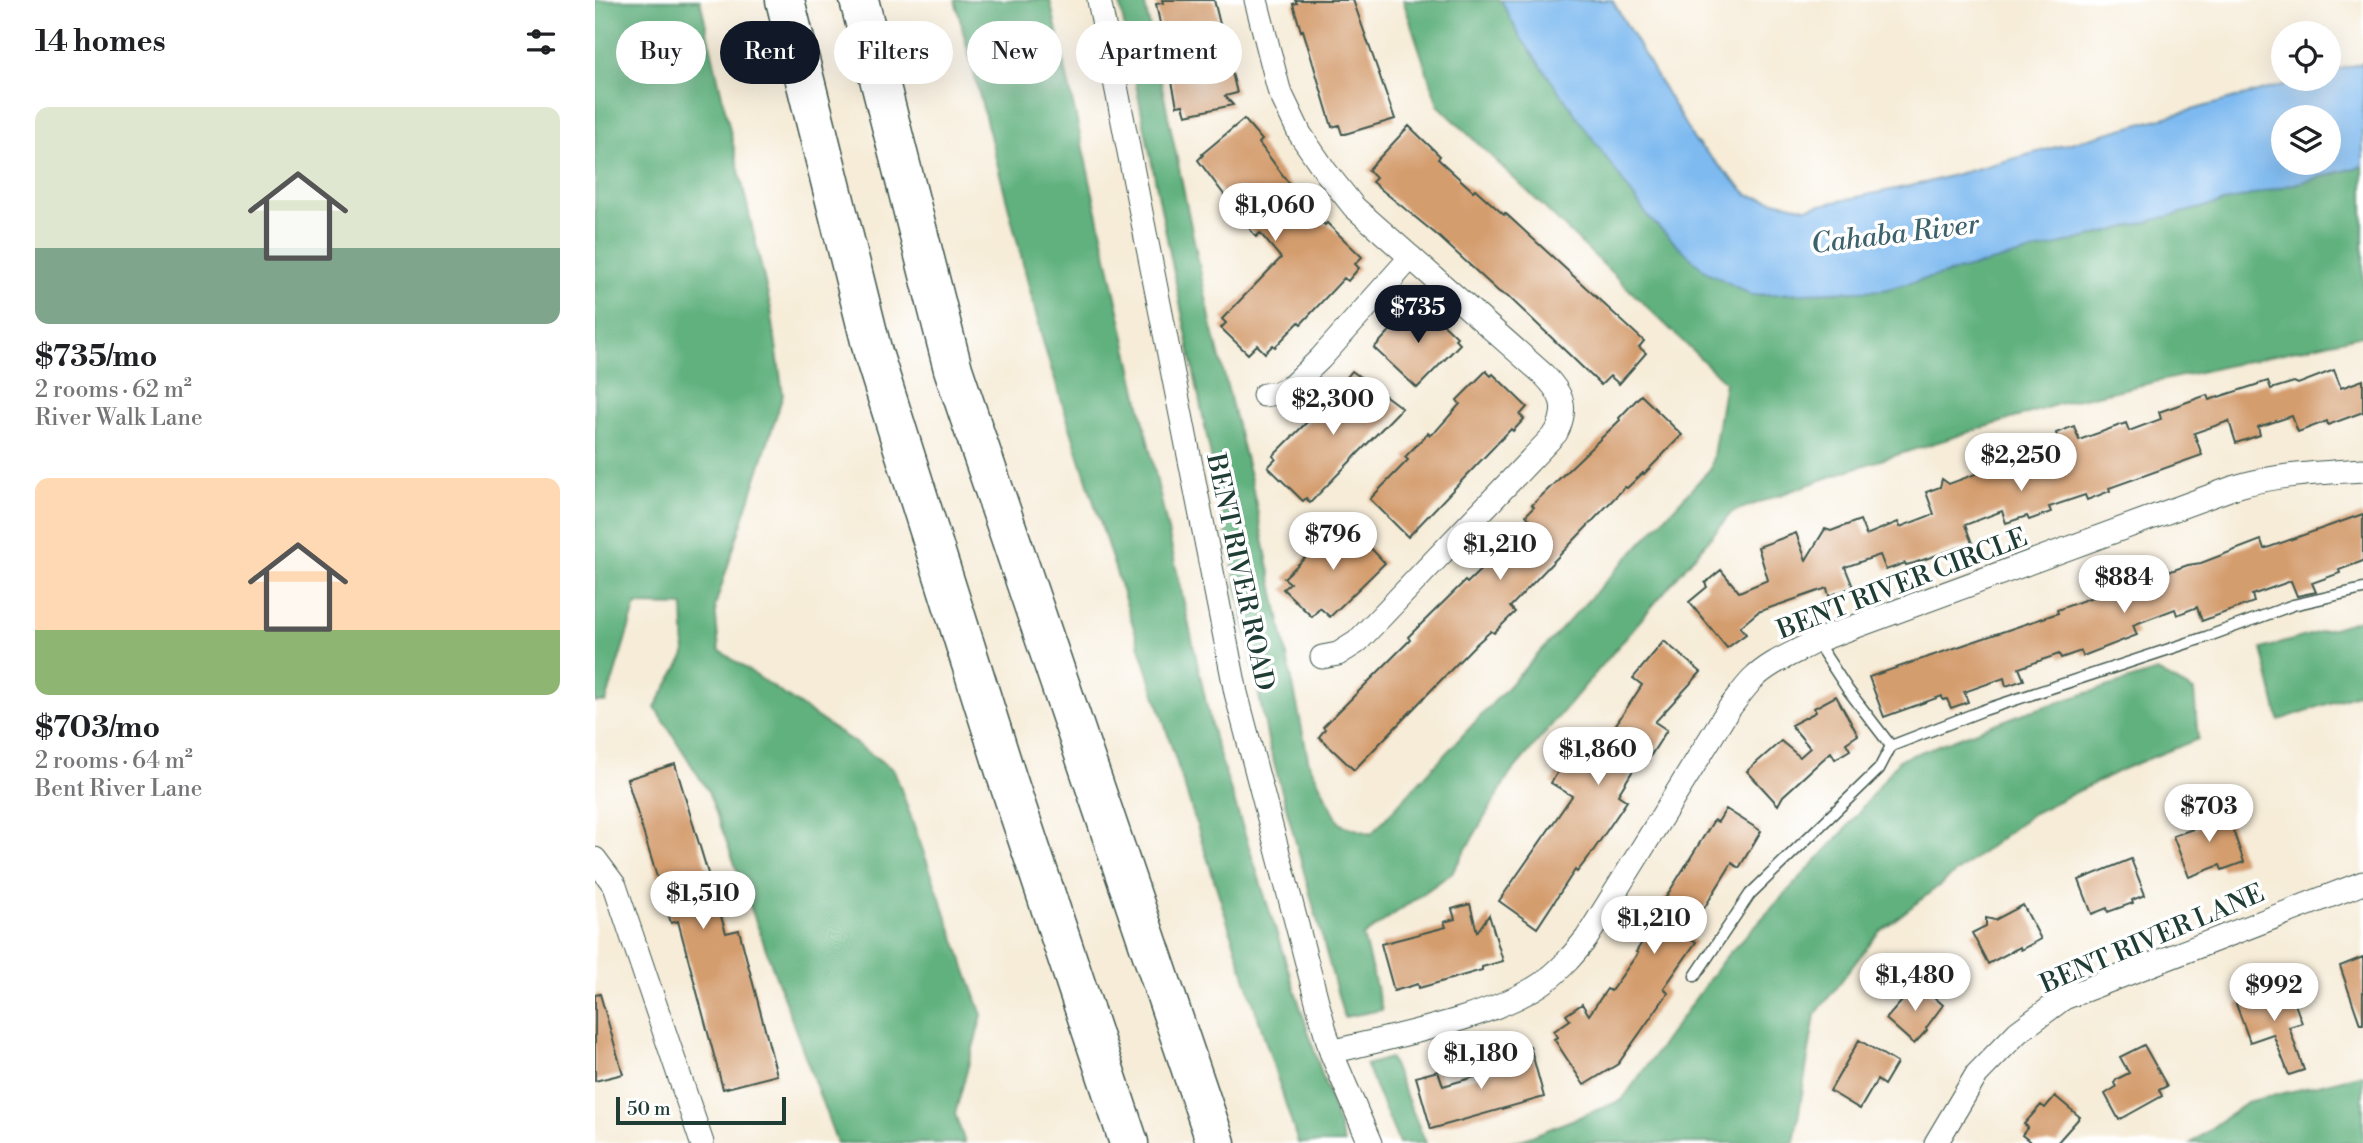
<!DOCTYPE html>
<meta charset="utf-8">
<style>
:root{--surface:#fff;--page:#f2f2f2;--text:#202124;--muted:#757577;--accent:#111827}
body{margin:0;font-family:"Libre Bodoni",serif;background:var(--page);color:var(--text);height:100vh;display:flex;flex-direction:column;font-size:26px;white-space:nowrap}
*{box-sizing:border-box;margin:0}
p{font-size:23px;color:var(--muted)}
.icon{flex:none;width:38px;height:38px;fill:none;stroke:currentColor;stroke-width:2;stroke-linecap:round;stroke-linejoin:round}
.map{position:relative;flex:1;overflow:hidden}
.drawer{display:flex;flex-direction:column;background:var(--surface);width:595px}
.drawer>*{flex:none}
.banner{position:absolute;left:21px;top:21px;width:665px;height:63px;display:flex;gap:14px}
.buttons{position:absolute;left:1676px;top:21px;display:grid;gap:14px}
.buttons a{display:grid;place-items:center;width:70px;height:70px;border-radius:50%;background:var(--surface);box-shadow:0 7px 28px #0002;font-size:35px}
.scale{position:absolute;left:21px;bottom:18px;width:170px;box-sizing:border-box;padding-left:7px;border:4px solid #1f3d34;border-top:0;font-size:19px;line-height:24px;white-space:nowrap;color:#1f3d34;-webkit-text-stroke:5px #fff;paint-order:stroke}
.price{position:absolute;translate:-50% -60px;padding:0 16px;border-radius:24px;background:#fff;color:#222;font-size:23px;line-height:46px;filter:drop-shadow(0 2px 4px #0008)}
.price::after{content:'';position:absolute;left:50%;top:42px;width:21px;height:16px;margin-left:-10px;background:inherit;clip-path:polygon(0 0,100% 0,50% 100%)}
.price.active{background:var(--accent);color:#fff}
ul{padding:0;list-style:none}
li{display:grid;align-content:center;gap:14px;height:371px;padding:0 35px}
li span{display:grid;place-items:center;height:217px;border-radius:14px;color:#555}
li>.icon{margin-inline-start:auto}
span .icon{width:126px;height:126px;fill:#fffc;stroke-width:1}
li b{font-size:30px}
h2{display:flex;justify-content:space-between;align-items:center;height:84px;padding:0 35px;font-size:30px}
.tag{padding:0 24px;border-radius:32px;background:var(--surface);box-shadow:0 7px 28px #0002;font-size:24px;line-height:63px}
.tag.active{background:var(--accent);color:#fff}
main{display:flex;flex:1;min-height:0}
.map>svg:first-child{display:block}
.forest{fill:#60b17e;stroke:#407759;stroke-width:2}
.water{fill:#7ebaf0;stroke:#4e7c92;stroke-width:2;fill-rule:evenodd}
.building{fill:#d49d6e}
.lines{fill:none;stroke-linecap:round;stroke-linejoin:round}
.lane-casing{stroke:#3f574d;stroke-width:13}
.street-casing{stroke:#3f574d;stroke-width:25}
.highway-casing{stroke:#3f574d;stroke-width:41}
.lane{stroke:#fff;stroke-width:10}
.street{stroke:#fff;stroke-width:23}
.highway{stroke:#fff;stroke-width:38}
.labels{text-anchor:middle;stroke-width:7;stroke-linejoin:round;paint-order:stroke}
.street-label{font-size:26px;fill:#1f3d34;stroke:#fff}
.water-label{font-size:28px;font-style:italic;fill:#3c626c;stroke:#fff}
</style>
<main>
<section class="drawer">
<h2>14 homes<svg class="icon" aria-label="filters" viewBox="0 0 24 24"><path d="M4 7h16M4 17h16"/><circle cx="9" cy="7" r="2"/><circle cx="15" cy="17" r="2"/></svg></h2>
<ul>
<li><span style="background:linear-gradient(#dfe7d0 65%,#7fa58c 0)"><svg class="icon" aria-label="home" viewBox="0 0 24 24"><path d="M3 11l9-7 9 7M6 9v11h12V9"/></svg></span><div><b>$735/mo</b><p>2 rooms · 62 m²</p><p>River Walk Lane</p></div></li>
<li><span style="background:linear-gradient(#ffd9b3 70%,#8fb573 0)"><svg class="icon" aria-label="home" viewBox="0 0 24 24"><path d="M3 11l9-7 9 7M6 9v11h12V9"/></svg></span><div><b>$703/mo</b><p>2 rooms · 64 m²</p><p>Bent River Lane</p></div></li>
</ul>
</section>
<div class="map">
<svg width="1768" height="1143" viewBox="0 0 1768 1143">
<rect width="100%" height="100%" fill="#fff"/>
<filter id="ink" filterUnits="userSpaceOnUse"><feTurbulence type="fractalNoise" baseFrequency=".0143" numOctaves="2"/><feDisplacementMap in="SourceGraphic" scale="14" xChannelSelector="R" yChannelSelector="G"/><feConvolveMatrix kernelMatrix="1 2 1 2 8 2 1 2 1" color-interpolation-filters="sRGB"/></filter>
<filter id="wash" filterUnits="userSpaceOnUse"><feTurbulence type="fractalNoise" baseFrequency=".00686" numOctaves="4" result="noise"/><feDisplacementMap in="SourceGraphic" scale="28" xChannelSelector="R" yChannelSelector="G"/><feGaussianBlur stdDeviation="1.57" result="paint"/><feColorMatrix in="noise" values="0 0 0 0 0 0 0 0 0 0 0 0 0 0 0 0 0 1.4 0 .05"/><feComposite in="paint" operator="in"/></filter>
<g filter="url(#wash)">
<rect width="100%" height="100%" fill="#f6ecd8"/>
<path class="forest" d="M0 0H105L176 309 188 395 120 606 124 650 299 770 387 1015 360 1114 370 1143H242L113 791 60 707 90 655 88 606 41 605 11 702H0Z
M360 0H455L619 738 749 1143H703L450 349Z
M524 0H549L617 327 656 480 714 763 745 824 776 834 1116 468 1130 382 843 105 808 0H906L924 35 1157 295 1288 290 1768 166V335L1467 403 1257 469 1137 512 915 774 857 873 768 936 787 1010 749 1017 674 745Z
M1768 619V692L1684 720 1667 649Z
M1562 671 1599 691 1603 739 1528 769 1437 814 1284 932 1220 1015 1199 1143H909L929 1139 1027 1100 1129 959 1248 832 1304 760 1429 713Z
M795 1058 831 1143H804L771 1065Z
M1768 1074V1143H1596L1652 1102Z"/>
<path class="water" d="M906 0H1017L1099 140 1153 195 1211 208 1333 182 1710 79H1734V72L1768 63V166L1288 290 1157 295 1110 271 1054 218 924 35ZM1689 117H1734V163H1689Z"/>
<g id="blocks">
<path class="building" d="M567 0H619L642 93 630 96 638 105 591 115 588 105 582 106 561 4 568 3Z
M700 0H758L800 119 750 134H747L744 125 737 127 708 30 706 31 698 4 702 3Z
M649 119 667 140 664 143 701 193 696 197 719 225 724 220 730 225 732 223 767 257 760 264 764 268 753 281 749 278 706 324 704 322 680 347 678 345 670 353 662 345 653 354 626 328 631 323 627 319 686 258 665 233 661 237 603 160 608 155 607 154Z
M814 126 845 156 843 159 878 191 880 189 909 215 910 213 1049 341 1044 347 1051 353 1024 384 1015 376 1006 385 915 298 904 292 842 235 777 182 781 178 773 170Z
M828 304 862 337 860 339 865 344 822 388 779 348 816 308 820 312Z
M1739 370 1746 388 1768 380V412L1733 425 1732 421 1703 432 1697 416 1663 427 1665 435 1641 443 1634 421 1599 433 1607 455 1514 488 1515 491 1492 500 1490 495 1454 507 1456 512 1434 520 1432 516 1411 523 1407 511 1370 525 1377 543 1319 563 1311 565 1310 563 1291 570 1285 555 1250 567 1258 587 1234 596 1232 588 1163 612 1145 627 1151 634 1132 648 1094 602 1112 587 1110 583 1126 570 1144 592 1173 580 1163 547 1201 533 1211 560 1230 529 1236 531 1265 520 1271 535 1303 522 1305 527 1339 514 1331 492 1345 487 1347 479 1354 484 1410 463 1411 467 1451 453 1450 449 1464 443 1461 433 1479 426 1484 440 1531 423 1534 431 1566 419 1564 412 1612 395 1614 400 1673 381 1676 389 1699 382 1703 384Z
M757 371 807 408 715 503 711 498 708 501 673 467 681 459 678 456 727 407Z
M891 371 896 376 898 374 932 407 925 415 929 419 918 431 916 429 813 537 775 499 813 460 810 457 833 433 835 435 841 431 865 404 862 400Z
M1046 395 1087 435 1049 474 1048 473 1032 488 1030 487 915 607 920 612 899 633 896 631 878 647 759 770 724 737 730 729 728 727 815 640 813 637 870 581 872 583 901 555 934 519 931 515 939 507 937 505 1025 420 1024 418Z
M1768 514V561L1744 570 1745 573 1717 583 1721 592 1702 596 1696 581 1657 595 1659 602 1607 621 1602 607 1582 615 1580 609 1538 625 1542 635 1488 656 1486 651 1466 658 1464 654 1424 668 1429 680 1411 686 1409 678 1369 692 1373 702 1356 708 1352 699 1348 700 1347 696 1289 717 1274 677 1463 613 1462 610 1535 583 1536 585 1593 565 1606 563 1666 540 1669 549Z
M749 520 790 563 735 617 725 608 717 617 688 589 695 583 689 578Z
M1069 641 1106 672 1060 722 1072 730 1049 766 1043 762 1023 795 1032 801 996 854 982 872 980 870 942 928 904 901 977 796 956 783 972 757 975 759 981 749 988 748 1000 756 1047 685 1038 678Z
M1241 696 1263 735 1251 743 1255 750 1240 759 1236 752 1188 796 1183 805 1152 771 1186 741 1205 757 1215 748 1196 725 1221 712 1219 708Z
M80 764 131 933 144 930 182 1075 128 1089 83 921 76 923 32 779Z
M1617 808 1621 817 1630 814 1633 816 1649 862 1627 870 1625 865 1594 877 1578 836 1604 827 1599 815Z
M1131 809 1166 831 1144 868 1137 863 1092 936 1101 942 1069 988 1073 993 1023 1064 989 1085 959 1039 963 1037 959 1031 975 1020 971 1015 987 1004 994 1015 1012 989 1016 991 1043 953 1041 952 1049 939 1046 937 1119 820 1123 822Z
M1536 859 1550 895 1537 900 1538 903 1513 912 1512 908 1497 914 1484 880Z
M875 904 882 932 894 915 908 961 887 967V970L849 981 824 988 823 984 799 991 786 944 851 927 849 922 860 919 857 909Z
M1428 905 1446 939 1426 950 1425 947 1393 964 1377 933 1391 926V918L1400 920Z
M1768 957V1024H1765L1745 966Z
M1323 983 1348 1005 1331 1028 1332 1030 1319 1044 1291 1019Z
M1693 985 1707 1023 1694 1027 1709 1070 1694 1075 1678 1034 1655 1042 1641 1004Z
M5 994 28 1074 0 1081V995Z
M1264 1040 1302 1063 1289 1085 1282 1080 1265 1109 1235 1091Z
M1549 1045 1572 1086 1564 1090 1567 1096 1524 1120 1510 1094 1521 1087 1519 1083 1522 1079 1534 1073 1525 1057Z
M935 1046 949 1097 836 1129 821 1077 843 1071 848 1086 876 1078 917 1066 913 1052Z
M1460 1096 1485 1117 1462 1143H1437L1427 1135 1433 1127 1429 1124 1446 1105 1450 1108Z"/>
</g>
</g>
<g filter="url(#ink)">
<use href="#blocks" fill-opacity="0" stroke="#3f574d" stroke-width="2"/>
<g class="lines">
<g class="lane-casing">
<path id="lane" d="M1221 641 1253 690 1296 746
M1100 976 1155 894 1284 769 1296 746 1389 710 1611 637 1698 605 1768 589"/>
</g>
<g class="street-casing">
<path id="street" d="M504 0 641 693 723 1005 736 1052 775 1143
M661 0 684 90 705 134 731 172 759 207 948 374C967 393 974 407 961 433L762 642 743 654 727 657
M669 395 683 393 697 386 725 359 816 257
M0 859 20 886 107 1143
M736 1052C798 1036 894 1019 946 984 964 972 978 955 991 939L1133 710C1141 700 1149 688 1158 679 1175 662 1200 653 1221 641L1640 487C1683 474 1724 473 1768 470
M1341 1143 1382 1074 1423 1032 1469 998 1768 883"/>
</g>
<g class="highway-casing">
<path id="highway" d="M190 0 278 353 412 778 534 1143
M264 0 358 369 621 1143"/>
</g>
<use href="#lane" class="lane"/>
<use href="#street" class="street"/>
<use href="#highway" class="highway"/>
</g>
</g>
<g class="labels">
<g class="street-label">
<text transform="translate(646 572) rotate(78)" y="9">BENT RIVER ROAD</text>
<text transform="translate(1307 583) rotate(-21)" y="9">BENT RIVER CIRCLE</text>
<text transform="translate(1557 938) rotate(-23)" y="9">BENT RIVER LANE</text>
</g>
<g class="water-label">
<text transform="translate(1300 233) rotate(-7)" y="10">Cahaba River</text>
</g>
</g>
</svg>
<div class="buttons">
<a><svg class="icon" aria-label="locate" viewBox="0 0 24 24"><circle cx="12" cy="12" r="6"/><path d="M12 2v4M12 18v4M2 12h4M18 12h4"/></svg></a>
<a><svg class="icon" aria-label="layers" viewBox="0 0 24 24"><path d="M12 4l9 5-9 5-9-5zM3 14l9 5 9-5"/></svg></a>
</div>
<div class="scale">50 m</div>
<b class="price" style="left:680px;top:243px">$1,060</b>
<b class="price active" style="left:823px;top:345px">$735</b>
<b class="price" style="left:738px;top:437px">$2,300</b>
<b class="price" style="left:1426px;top:493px">$2,250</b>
<b class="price" style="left:738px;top:572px">$796</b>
<b class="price" style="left:905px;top:582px">$1,210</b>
<b class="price" style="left:1529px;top:615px">$884</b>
<b class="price" style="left:1003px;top:787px">$1,860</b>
<b class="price" style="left:1614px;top:844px">$703</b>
<b class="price" style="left:108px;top:931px">$1,510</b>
<b class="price" style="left:1059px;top:956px">$1,210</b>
<b class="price" style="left:1320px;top:1013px">$1,480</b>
<b class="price" style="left:1679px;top:1023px">$992</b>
<b class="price" style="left:886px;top:1091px">$1,180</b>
<div class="banner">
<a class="tag">Buy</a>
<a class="tag active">Rent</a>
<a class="tag">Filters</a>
<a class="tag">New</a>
<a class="tag">Apartment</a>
</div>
</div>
</main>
